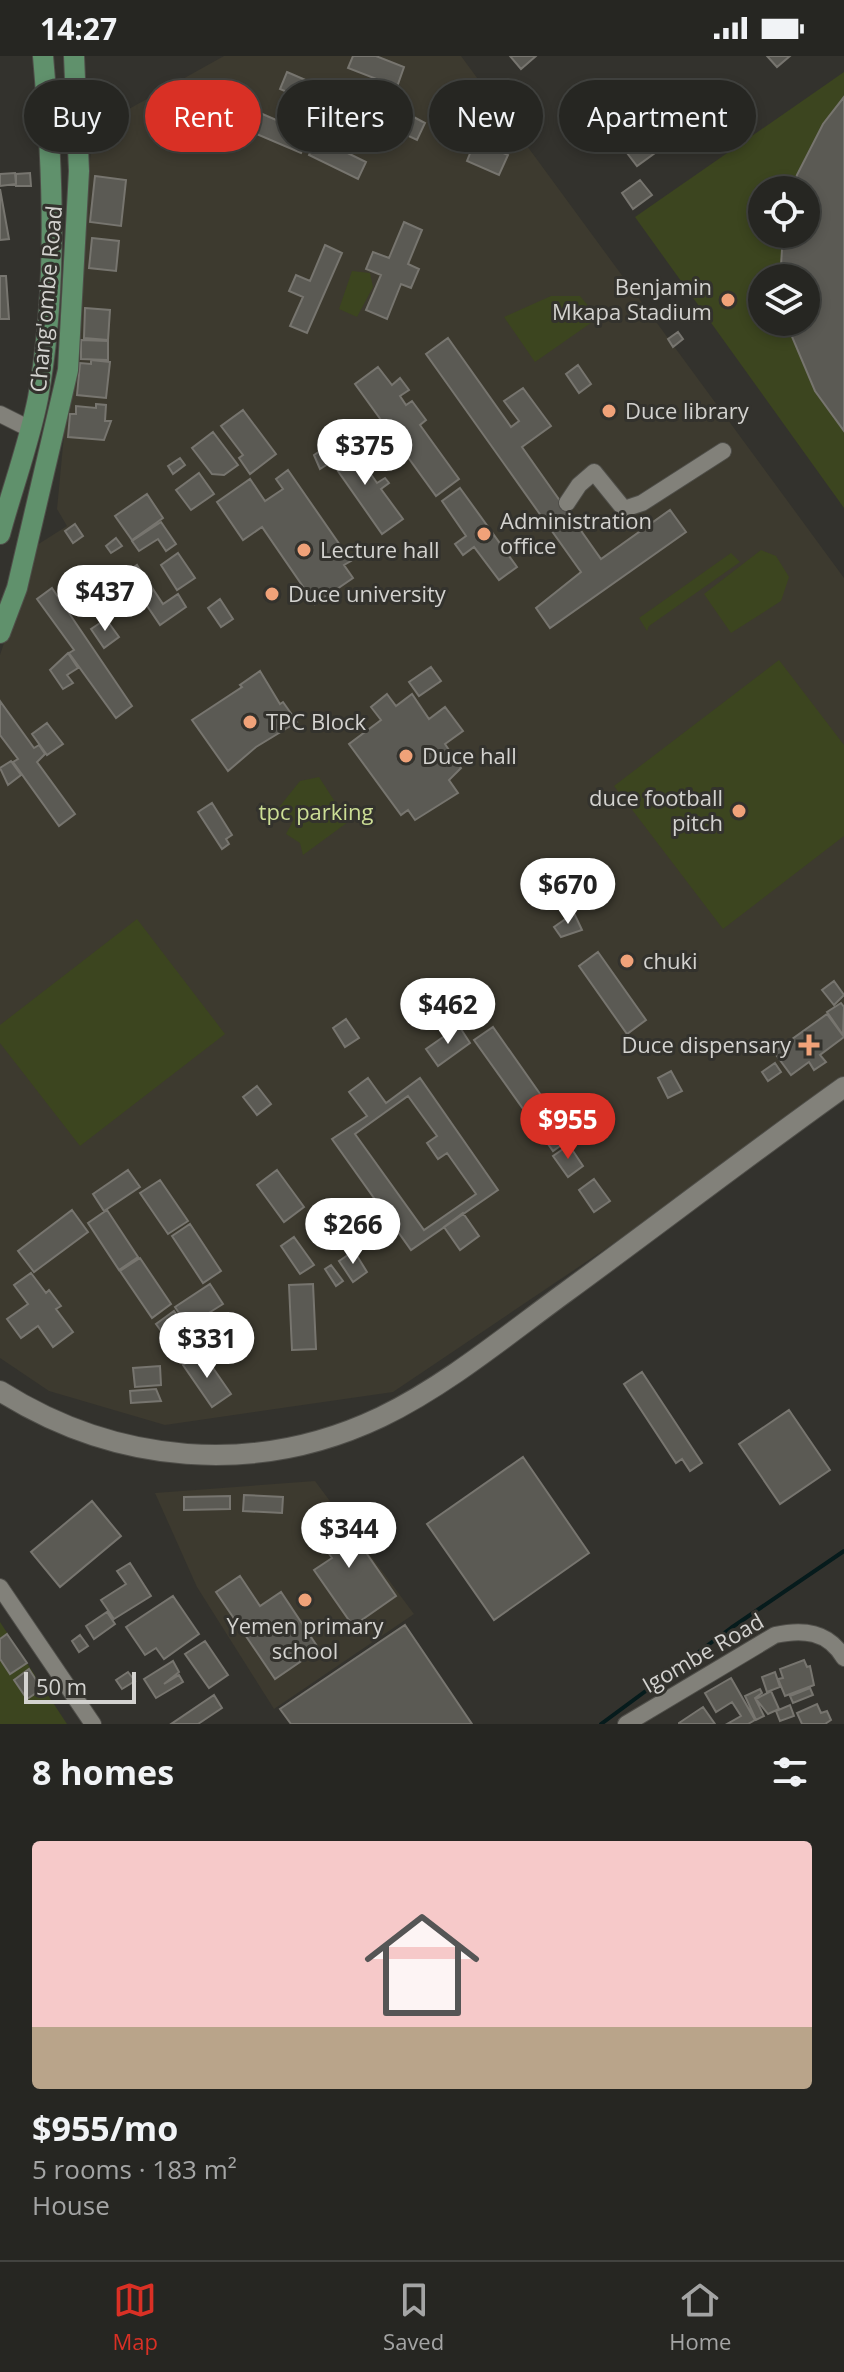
<!DOCTYPE html>
<meta charset="utf-8">
<style>
:root{--surface:#262622;--page:#32322f;--text:#f1f3f6;--muted:#a4a5a5;--line:#424340;--accent:#d93025}
body{margin:0;font-family:"Open Sans",sans-serif;background:var(--page);color:var(--text);height:100vh;display:flex;flex-direction:column;font-size:30px;white-space:nowrap}
*{box-sizing:border-box;margin:0}
p{font-size:26px;color:var(--muted)}
.icon{flex:none;width:44px;height:44px;fill:none;stroke:currentColor;stroke-width:2;stroke-linecap:round;stroke-linejoin:round}
.map{position:relative;height:1668px;overflow:hidden}
.drawer{display:flex;flex-direction:column;background:var(--surface);flex:1}
.drawer>*{flex:none}
.hud{position:absolute;left:24px;top:24px;width:796px;height:72px;display:flex;gap:16px}
.controls{position:absolute;left:748px;top:120px;display:grid;gap:16px}
.controls a{display:grid;place-items:center;width:72px;height:72px;border-radius:50%;background:var(--surface);box-shadow:0 4px 12px #0003,0 0 0 2px var(--line);font-size:40px}
.scale{position:absolute;left:24px;bottom:20px;width:112px;box-sizing:border-box;padding-left:8px;border:4px solid #d3d2cf;border-top:0;font-size:22px;line-height:28px;white-space:nowrap;color:#d3d2cf;-webkit-text-stroke:6px #33322d;paint-order:stroke}
.price{position:absolute;translate:-50% -68px;padding:0 18px;border-radius:28px;background:#fff;color:#222;font-size:26px;line-height:52px;filter:drop-shadow(0 2px 4px #0008)}
.price::after{content:'';position:absolute;left:50%;top:48px;width:24px;height:18px;margin-left:-12px;background:inherit;clip-path:polygon(0 0,100% 0,50% 100%)}
.price.on{background:var(--accent);color:#fff}
ul{padding:0;list-style:none}
li{display:grid;align-content:center;gap:16px;height:424px;padding:0 32px}
li+li{border-top:2px solid var(--line)}
li span{display:grid;place-items:center;height:248px;border-radius:8px;color:#555}
li>.icon{margin-inline-start:auto}
span .icon{width:144px;height:144px;fill:#fffc;stroke-width:1}
li b{font-size:34px}
h2{display:flex;justify-content:space-between;align-items:center;height:96px;padding:0 32px;font-size:34px}
.tag{padding:0 28px;border-radius:36px;background:var(--surface);box-shadow:0 4px 12px #0003,0 0 0 2px var(--line);font-size:28px;line-height:72px}
.tag.on{background:var(--accent);color:#fff}
.status{display:flex;justify-content:space-between;align-items:center;height:56px;padding:0 40px;background:var(--surface);direction:ltr}
.status svg{height:22px;fill:currentColor}
.tab-bar{display:flex;justify-content:space-around;align-items:center;height:112px;border-top:2px solid var(--line);background:var(--surface);font-size:22px;color:var(--muted)}
.tab-bar a{display:grid;justify-items:center;gap:4px}
.tab-bar .on{color:var(--accent)}
.map>svg:first-child{display:block}
.built{fill:#3d3a2f}
.green{fill:#3c451f;fill-rule:evenodd}
.lines{fill:none;stroke-linecap:round;stroke-linejoin:round}
.stream{stroke:#061b1c;stroke-width:4}
.building{fill:#5b5a54;stroke:#77756f;stroke-width:2;fill-rule:evenodd}
.minor-casing{stroke:#4f4e49;stroke-width:18}
.tertiary-casing{stroke:#4f4e49;stroke-width:22}
.primary-casing{stroke:#4f4e49;stroke-width:22}
.minor{stroke:#82817a;stroke-width:16}
.tertiary{stroke:#82817a;stroke-width:20}
.primary{stroke:#60916c;stroke-width:20}
.poi-dot{fill:#f0a279;stroke:#33322d;stroke-width:3}
.labels{text-anchor:middle;stroke-width:6;stroke-linejoin:round;paint-order:stroke}
.poi-label{font-size:22px;fill:#d3d2cf;stroke:#33322d;text-anchor:start}
.street-label{font-size:22px;fill:#d3d2cf;stroke:#33322d}
.park-label{font-size:22px;fill:#ccde95;stroke:#33322d}
</style>
<div class="status"><b>14:27</b><svg viewBox="0 0 49 12"><path d="M0 12V9h3v3zM5 12V6h3v6zM10 12V3h3v9zM15 12V0h3v12zM26 1h20v11H26zM47 4h2v5h-2z"/></svg></div>
<div class="map">
<svg width="844" height="1668" viewBox="0 0 844 1668">
<rect width="100%" height="100%" fill="#33322d"/>
<path class="built" d="M224 0H461L844 522V1025L681 1142 393 1336 165 1369 49 1335 0 1302V599L37 489 67 470 57 453 93 73Z
M315 1425 414 1558 274 1653 197 1531 155 1437Z"/>
<path class="green" d="M844 16V452L635 161ZM762 134H806V178H762ZM762 222H806V266H762Z
M352 215 370 217 373 231 357 261 339 253Z
M551 240H580L598 262 535 306 504 261Z
M761 494 776 500 789 521 781 545 731 577 704 538Z
M731 497 740 506 649 570 647 575 639 562Z
M779 604 844 689V780L723 873 614 730Z
M319 721 348 766 303 799 300 787 286 778 294 763 276 755 300 725Z
M137 863 225 978 80 1090 0 987V969Z
M0 1566 67 1668H0Z"/>
<g class="lines">
<path class="stream" d="M601 1668 731 1572 844 1495"/>
</g>
<path class="building" d="M353 0H376L404 11 397 31 348 12Z
M510 0H536L521 13Z
M767 0H790L777 11Z
M287 16 338 38 331 55 280 33Z
M844 41V375L815 335 790 276 788 266H806V222H782L781 209 783 178H806V134H792L797 119 823 68Z
M660 52 674 65 687 56 695 67 669 90 648 61Z
M260 57 309 78 301 97 252 76Z
M408 58 425 67 417 84 400 76Z
M654 72 666 89 637 110 624 93Z
M317 82 366 106 358 123 309 99Z
M475 85 508 99 499 119 467 105Z
M15 117 16 128 0 130V118Z
M30 117 31 130H16V118Z
M95 120 126 124 121 170 90 166Z
M640 124 652 139 633 153 622 137Z
M0 133 9 183 0 184Z
M404 166 422 174 408 208 419 213 411 232 401 228 387 263 366 254 381 219 366 213 373 196 389 202Z
M92 182 119 185 116 215 89 212Z
M325 189 342 197 307 277 290 270 303 241 289 235 296 219 310 225Z
M0 220H6L9 263H0Z
M85 252 110 254 108 284 84 282Z
M678 276 683 283 673 291 668 283Z
M448 282 511 371 519 365 504 345 523 332 551 370 522 391 601 503 670 454 686 476 550 572 536 552 581 516 426 298Z
M81 284 108 285V304L81 303Z
M91 304 110 306 106 342 77 339 80 307 91 308Z
M578 309 591 328 579 337 566 318Z
M378 311 392 329 400 322 409 334 400 340 406 349 412 345 426 364 420 369 459 423 436 440 355 328Z
M96 348 106 349 105 365H111L104 384 68 381 70 358H76V350L96 352Z
M243 354 276 398 250 418 239 402 243 399 221 370Z
M213 376 238 409 224 419 212 418 192 392Z
M347 384 377 427 385 422 389 427 381 433 403 463 382 478 326 398Z
M320 395 328 408 320 413 314 399Z
M180 402 185 409 173 418 168 410Z
M288 414 351 505 344 509 353 522 315 548 262 471 243 484 217 446 250 423 265 445 283 433 276 423Z
M199 417 214 438 191 454 176 434Z
M460 432 517 511 499 524 474 491 463 499 455 488 466 480 442 445Z
M147 438 163 462 132 484 115 460Z
M161 466 176 488 166 495 158 483 139 495 132 485Z
M75 468 83 480 73 487 65 475Z
M116 482 122 490 111 497 106 490Z
M178 497 195 522 177 534 161 509Z
M137 509 163 548 178 538 186 551 160 569 125 517Z
M52 532 132 650 116 662 69 597 74 594 37 543Z
M220 543 233 563 221 571 208 552Z
M106 563 119 581 104 592 91 573Z
M68 597 78 612 67 619 73 627 63 633 50 614Z
M431 611 441 625 419 640 409 626Z
M260 615 280 648 283 646 297 666 256 691 228 715 192 664 242 631 240 629Z
M387 638 396 650 412 638 429 663 445 651 463 675 445 688 461 712 449 724 458 737 415 764 408 754 401 759 349 688 381 664 371 651Z
M0 645 34 692 39 689 45 698 37 706 75 758 59 770 13 706 18 703 0 679Z
M47 667 63 688 47 699 32 678Z
M11 705 21 719 8 729 0 712Z
M212 747 232 779 226 783 229 788 222 793 198 756Z
M574 857 582 874 561 881 554 871Z
M598 896 646 964 627 978 579 910Z
M834 925 844 939 834 949 822 934Z
M841 947 844 951 843 979 827 956Z
M827 958 844 981 820 999 826 1006 814 1014 809 1006 791 1019 774 996Z
M346 963 359 982 345 991 333 972Z
M459 970 470 987 438 1010 426 993Z
M493 971 571 1082 553 1095 474 984Z
M775 1007 781 1016 768 1025 762 1016Z
M671 1015 682 1035 668 1042 658 1022Z
M368 1022 386 1047 420 1022 498 1134 411 1194 332 1083 367 1060 349 1036ZM408 1040 437 1080 427 1087 438 1103 447 1097 476 1138 424 1174 355 1078Z
M257 1030 271 1048 257 1059 243 1041Z
M569 1089 583 1110 568 1121 553 1100Z
M128 1114 140 1131 104 1155 93 1138Z
M277 1114 304 1151 284 1166 257 1129Z
M594 1123 610 1145 594 1156 579 1134Z
M160 1124 188 1165 168 1178 140 1137Z
M72 1154 88 1176 34 1216 18 1195Z
M107 1154 138 1201 119 1214 88 1167Z
M463 1157 479 1180 460 1194 444 1171Z
M190 1168 221 1215 203 1227 172 1180Z
M294 1181 314 1209 300 1218 281 1190Z
M354 1195 367 1216 353 1226 339 1205Z
M140 1202 171 1248 152 1262 120 1215Z
M331 1209 343 1225 336 1230 325 1213Z
M31 1217 46 1237 49 1234 61 1250 56 1253 73 1276 53 1291 38 1270 21 1282 7 1263 28 1248 14 1229Z
M210 1228 223 1248 188 1270 175 1251Z
M313 1228 316 1293 292 1294 289 1229Z
M174 1255 198 1290 181 1302 156 1268Z
M202 1296 231 1338 212 1351 183 1309Z
M160 1310 161 1329 135 1331 133 1312Z
M642 1316 702 1407 690 1415 682 1403 676 1407 624 1328Z
M156 1333 161 1345 131 1347 130 1335Z
M789 1354 830 1414 780 1448 739 1388Z
M523 1401 589 1497 494 1564 427 1468Z
M244 1439 283 1441 282 1457 243 1455Z
M230 1440V1453L184 1454V1441Z
M92 1445 121 1480 60 1531 31 1496Z
M327 1455 330 1461 338 1456 396 1540 353 1570 314 1514 332 1502 308 1468Z
M130 1507 151 1540 114 1563 101 1544 126 1528 117 1515Z
M240 1520 260 1550 281 1536 319 1593 275 1623 216 1536Z
M173 1540 199 1578 164 1603 156 1592 145 1599 126 1571Z
M107 1556 115 1568 94 1583 86 1570Z
M405 1569 472 1668H291L280 1653Z
M7 1578 27 1607 10 1618 0 1603V1583Z
M80 1579 88 1590 79 1596 72 1585Z
M205 1585 228 1619 209 1632 185 1598Z
M804 1604 807 1611 810 1610 814 1629 785 1640 778 1623 783 1622 780 1613Z
M173 1605 179 1616 164 1628 179 1619 183 1626 156 1642 144 1623Z
M29 1613 42 1633 27 1643 14 1624Z
M128 1616 135 1625 122 1633 116 1624Z
M775 1616 780 1631 767 1636 762 1621Z
M731 1622 755 1664 748 1668H727L741 1660 732 1646 716 1656 705 1637Z
M810 1632 813 1639 793 1647 790 1640Z
M760 1633 762 1637 755 1642 764 1660 756 1664 745 1640Z
M771 1635 779 1653 768 1658 756 1643Z
M214 1639 222 1652 198 1668H171Z
M817 1648 821 1657 827 1655 831 1664 825 1668H802L797 1657Z
M790 1649 794 1660 780 1665 776 1655Z
M703 1651 715 1668H679V1667Z"/>
<g class="lines">
<g class="minor-casing">
<path id="minor" d="M0 358 30 373
M567 447 579 429 594 416 624 453 642 447 723 395
M0 1531 93 1668
M626 1668 775 1579C803 1573 828 1575 844 1602"/>
</g>
<g class="tertiary-casing">
<path id="tertiary" d="M0 1335C116 1408 255 1421 381 1361 447 1329 507 1279 566 1236 659 1168 750 1098 844 1031"/>
</g>
<g class="primary-casing">
<path id="primary" d="M0 478C12 433 29 388 38 342 58 230 53 113 43 0
M0 577 17 532 68 314 79 115 74 0"/>
</g>
<use href="#minor" class="minor"/>
<use href="#tertiary" class="tertiary"/>
<use href="#primary" class="primary"/>
</g>
<g class="poi-dot">
<circle cx="728" cy="244" r="8"/>
<circle cx="609" cy="355" r="8"/>
<circle cx="484" cy="478" r="8"/>
<circle cx="304" cy="494" r="8"/>
<circle cx="272" cy="538" r="8"/>
<circle cx="250" cy="666" r="8"/>
<circle cx="406" cy="700" r="8"/>
<circle cx="739" cy="755" r="8"/>
<circle cx="627" cy="905" r="8"/>
<path d="M805 977h8v8h8v8h-8v8h-8v-8h-8v-8h8z"/>
<circle cx="305" cy="1544" r="8"/>
</g>
<g class="labels">
<g class="poi-label">
<text x="712" y="239" text-anchor="end">Benjamin<tspan x="712" dy="25">Mkapa Stadium</tspan></text>
<text x="625" y="363">Duce library</text>
<text x="500" y="473">Administration<tspan x="500" dy="25">office</tspan></text>
<text x="320" y="502">Lecture hall</text>
<text x="288" y="546">Duce university</text>
<text x="266" y="674">TPC Block</text>
<text x="422" y="708">Duce hall</text>
<text x="723" y="750" text-anchor="end">duce football<tspan x="723" dy="25">pitch</tspan></text>
<text x="643" y="913">chuki</text>
<text x="791" y="997" text-anchor="end">Duce dispensary</text>
<text x="305" y="1578" text-anchor="middle">Yemen primary<tspan x="305" dy="25">school</tspan></text>
</g>
<g class="street-label">
<text transform="translate(46 243) rotate(-85)" y="8">Chang'ombe Road</text>
<text transform="translate(703 1597) rotate(-30)" y="8">Igombe Road</text>
</g>
<g class="park-label">
<text x="316" y="764">tpc parking</text>
</g>
</g>
</svg>
<div class="controls">
<a><svg class="icon" aria-label="locate" viewBox="0 0 24 24"><circle cx="12" cy="12" r="6"/><path d="M12 2v4M12 18v4M2 12h4M18 12h4"/></svg></a>
<a><svg class="icon" aria-label="layers" viewBox="0 0 24 24"><path d="M12 4l9 5-9 5-9-5zM3 14l9 5 9-5"/></svg></a>
</div>
<div class="scale">50 m</div>
<b class="price" style="left:365px;top:431px">$375</b>
<b class="price" style="left:105px;top:577px">$437</b>
<b class="price" style="left:568px;top:870px">$670</b>
<b class="price" style="left:448px;top:990px">$462</b>
<b class="price on" style="left:568px;top:1105px">$955</b>
<b class="price" style="left:353px;top:1210px">$266</b>
<b class="price" style="left:207px;top:1324px">$331</b>
<b class="price" style="left:349px;top:1514px">$344</b>
<div class="hud">
<a class="tag">Buy</a>
<a class="tag on">Rent</a>
<a class="tag">Filters</a>
<a class="tag">New</a>
<a class="tag">Apartment</a>
</div>
</div>
<section class="drawer">
<h2>8 homes<svg class="icon" aria-label="filters" viewBox="0 0 24 24"><path d="M4 7h16M4 17h16"/><circle cx="9" cy="7" r="2"/><circle cx="15" cy="17" r="2"/></svg></h2>
<ul>
<li><span style="background:linear-gradient(#f6c9c9 75%,#b9a48a 0)"><svg class="icon" aria-label="home" viewBox="0 0 24 24"><path d="M3 11l9-7 9 7M6 9v11h12V9"/></svg></span><div><b>$955/mo</b><p>5 rooms · 183 m²</p><p>House</p></div></li>
</ul>
</section>
<nav class="tab-bar">
<a class="on"><svg class="icon" aria-label="map" viewBox="0 0 24 24"><path d="M3 6l6-2 6 2 6-2v14l-6 2-6-2-6 2zM9 4v14M15 6v14"/></svg>Map</a>
<a><svg class="icon" aria-label="saved" viewBox="0 0 24 24"><path d="M7 4h10v16l-5-4-5 4z"/></svg>Saved</a>
<a><svg class="icon" aria-label="home" viewBox="0 0 24 24"><path d="M3 11l9-7 9 7M6 9v11h12V9"/></svg>Home</a>
</nav>
